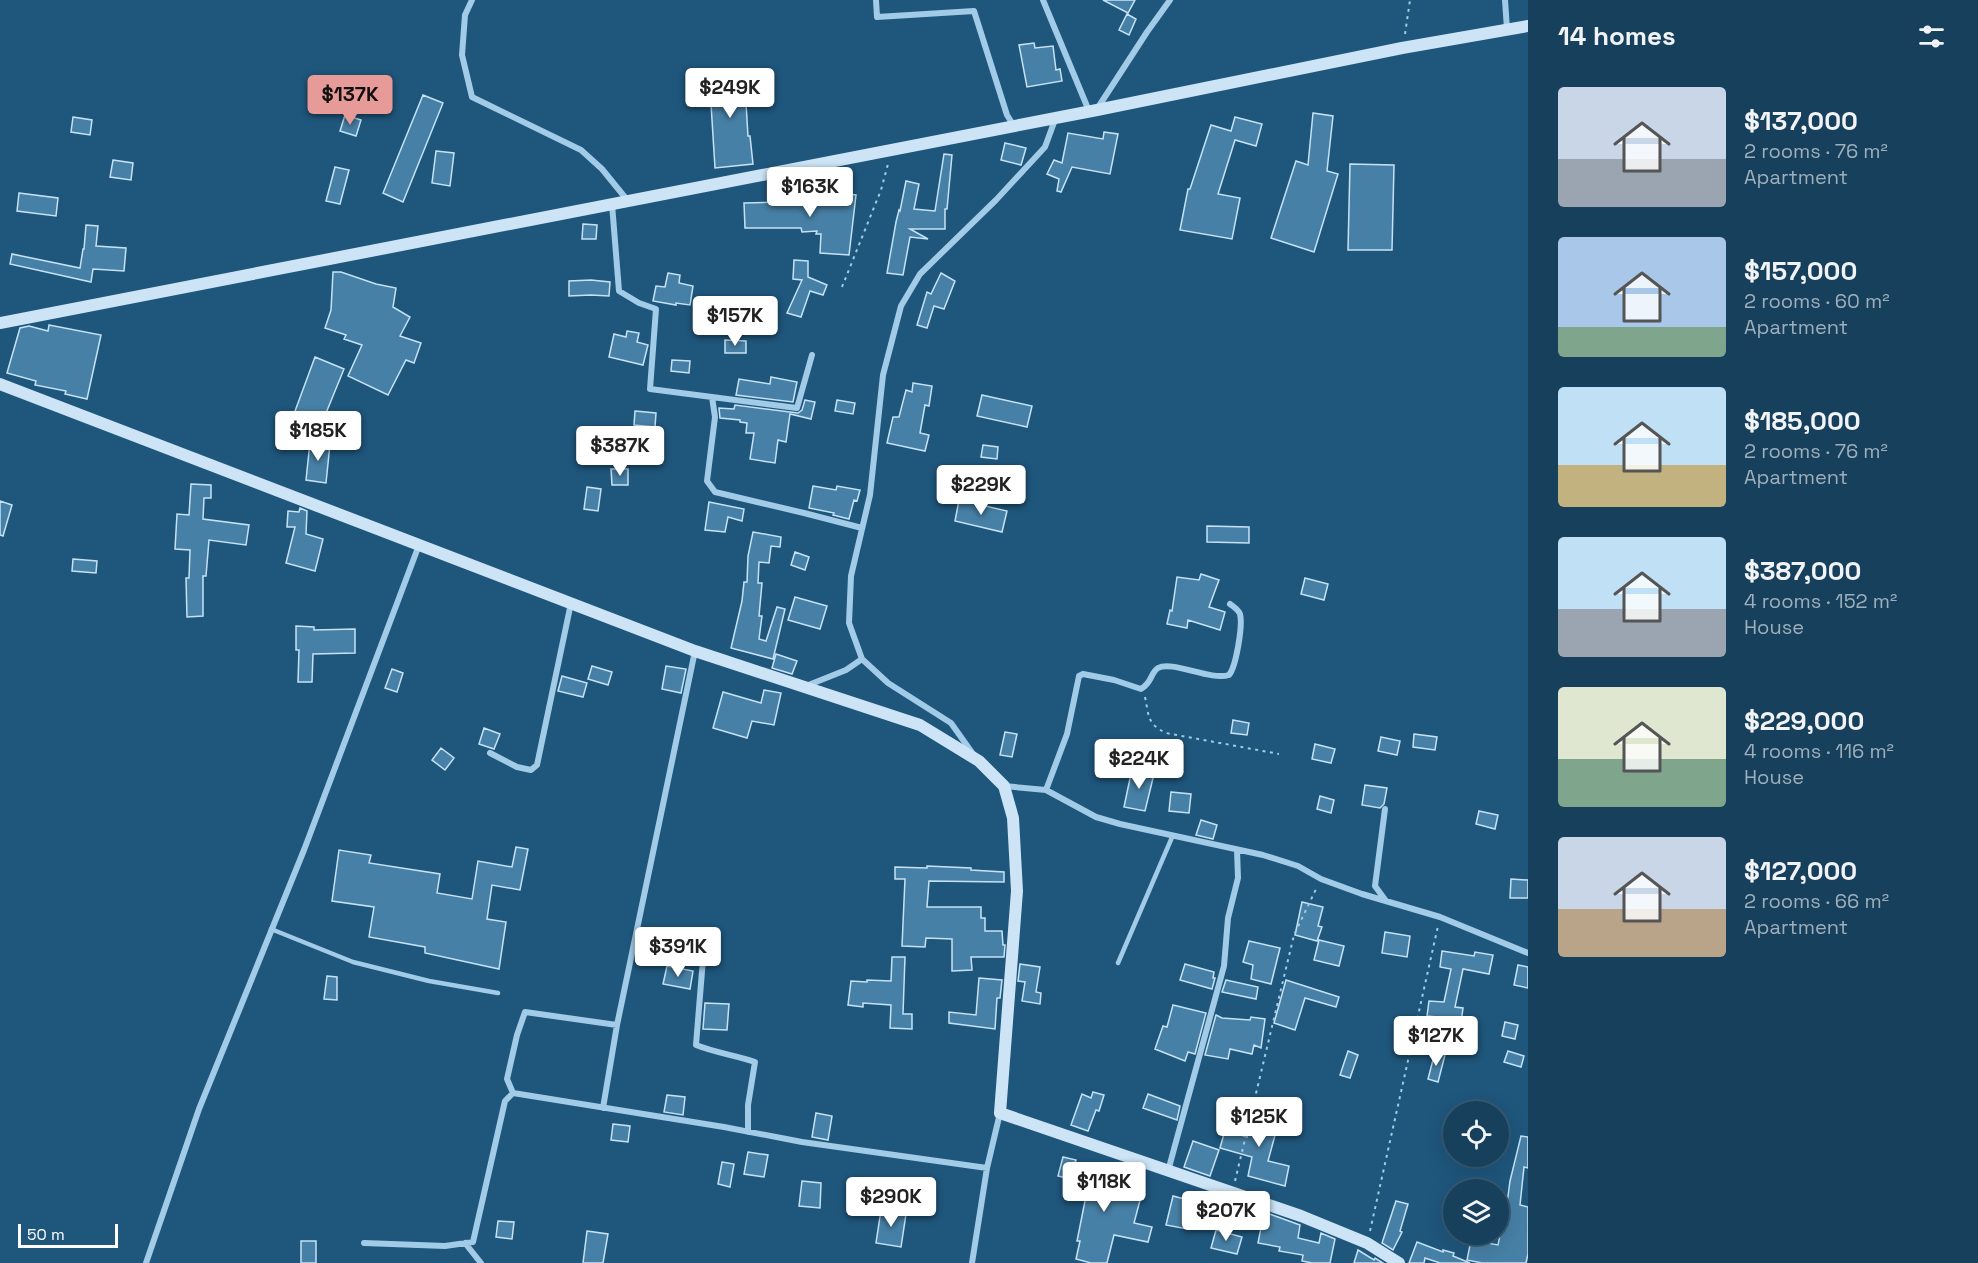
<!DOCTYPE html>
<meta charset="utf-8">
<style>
:root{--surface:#17405d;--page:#244b66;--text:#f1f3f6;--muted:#9eafbc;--line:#365972;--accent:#e69b98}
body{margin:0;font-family:"Space Grotesk",sans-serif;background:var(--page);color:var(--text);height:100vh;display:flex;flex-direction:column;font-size:22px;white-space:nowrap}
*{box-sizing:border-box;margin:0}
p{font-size:20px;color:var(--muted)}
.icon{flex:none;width:33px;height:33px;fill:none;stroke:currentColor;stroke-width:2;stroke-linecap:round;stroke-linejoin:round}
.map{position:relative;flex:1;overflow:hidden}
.sheet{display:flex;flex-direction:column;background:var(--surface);width:450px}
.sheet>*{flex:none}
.tools{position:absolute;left:1443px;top:1101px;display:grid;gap:12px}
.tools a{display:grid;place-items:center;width:66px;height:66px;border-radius:50%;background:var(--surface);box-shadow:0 6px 24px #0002,0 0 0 2px var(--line);font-size:30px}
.scale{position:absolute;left:18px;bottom:15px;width:100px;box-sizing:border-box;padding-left:6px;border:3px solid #fff;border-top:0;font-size:16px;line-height:21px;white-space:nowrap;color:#fff;-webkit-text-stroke:4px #1f567c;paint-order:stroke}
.price{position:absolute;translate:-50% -51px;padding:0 14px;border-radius:6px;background:#fff;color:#222;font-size:20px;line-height:39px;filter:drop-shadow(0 2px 3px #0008)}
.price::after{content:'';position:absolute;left:50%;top:36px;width:18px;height:14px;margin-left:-9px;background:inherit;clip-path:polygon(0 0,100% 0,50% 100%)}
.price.active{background:var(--accent);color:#111}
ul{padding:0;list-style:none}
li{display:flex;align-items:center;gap:18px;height:150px;padding:0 30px}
li span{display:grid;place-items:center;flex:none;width:168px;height:120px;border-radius:6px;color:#555}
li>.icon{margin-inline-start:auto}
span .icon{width:72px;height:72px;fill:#fffc;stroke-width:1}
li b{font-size:26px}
h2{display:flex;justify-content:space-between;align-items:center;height:72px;padding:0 30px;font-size:26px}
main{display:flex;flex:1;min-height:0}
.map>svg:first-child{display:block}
.building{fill:#4780a6;stroke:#c5e2f5;stroke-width:1.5}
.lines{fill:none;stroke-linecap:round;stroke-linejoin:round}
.path{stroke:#a1cbe7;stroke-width:2;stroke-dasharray:3 4.5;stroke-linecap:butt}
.lane{stroke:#a1cbe7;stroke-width:4.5}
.street{stroke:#a1cbe7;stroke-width:6}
.secondary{stroke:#cce4f6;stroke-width:12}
</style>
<main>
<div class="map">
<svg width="1528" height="1263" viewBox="0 0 1528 1263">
<rect width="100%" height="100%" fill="#1f567c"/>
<path class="building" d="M1103 0H1135L1128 13Z
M1127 14 1136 19 1129 35 1119 30Z
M1034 43 1035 48 1053 46 1056 70 1060 69 1062 81 1027 87 1019 45Z
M744 70 748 136H750L753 164 715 168 709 72Z
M423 95 443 103 403 202 383 193Z
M1313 113 1333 116 1327 171 1338 174 1314 252 1271 238 1296 161 1308 165Z
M345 115 361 120 356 136 340 131Z
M73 117 92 120 90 135 71 132Z
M1235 117 1262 124 1256 146 1235 140 1218 194 1240 198 1232 239 1180 230 1188 189H1190L1211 125 1231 131Z
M1104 132 1118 134 1110 174 1072 167 1061 192 1057 191 1059 179 1047 174 1054 160 1062 163 1068 133 1103 139Z
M1005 143 1026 148 1021 165 1001 160Z
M436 151 454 153 450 186 432 183Z
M944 154 952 155 947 209H945V229H910L928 239 910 237 903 275 887 273 896 222 899 210 900 211 906 181 919 184 914 209 935 211Z
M113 160 133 163 131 180 110 177Z
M1350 164 1394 165 1392 250H1348Z
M335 167 349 170 340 204 326 201Z
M818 185H832V192L856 195 849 255 820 253 821 234H816L817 231 802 232 801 228H745L744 203 783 202V198H796V200L818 198Z
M19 193 58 198 56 216 17 211Z
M583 224 597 225 596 239H582Z
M86 225 98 226 96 246 126 248 124 271 93 269 91 282 10 264 12 254 80 268 83 249H84Z
M794 260 808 261V277L827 285 823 295 810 291 801 317 787 313 802 280 793 279Z
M333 272H341L376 284 396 288 393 307 410 317 400 336 421 343 414 363 406 360 388 395 348 376 362 345 344 339 346 335 325 328 331 310Z
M668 273 680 275 679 283 693 286 690 305 676 303V305L653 301 656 286 665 287Z
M941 273 955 281 944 309 934 306 927 328 917 325 927 292 931 294Z
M591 280 610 282 609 296 591 295 569 296V281Z
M49 325 101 335 87 399 65 394 66 391 35 385 36 381 7 373 20 328 29 326 48 331Z
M627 331 639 333 637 342 648 345 643 365 609 357 614 334 626 337Z
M725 340 746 341V353H725Z
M315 357 344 369 315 440 288 430Z
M672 360 690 361 689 373 671 371Z
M771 377 797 382 793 402 736 395 739 379 770 384Z
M913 383 932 386 929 406 925 405 920 433 929 435 925 451 887 443 893 417H899L906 390 912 392Z
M982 395 1032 406 1027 427 977 416Z
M805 400 815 402 811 419 790 414 786 442 778 440 775 463 750 459 754 433H746L747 423 740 422V420L720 418 719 408 734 409 735 405 798 413 802 410Z
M837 400 855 403 853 414 835 411Z
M635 411 656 413 655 427 634 425Z
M310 442 330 444 326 483 306 480Z
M983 445 998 447 997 459 981 457Z
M611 469H628V485H612Z
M191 484 211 485V498H204L203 519 249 525 246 545 209 540 206 576H203V616L187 617 186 578H189L190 550 175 549 177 514 189 515Z
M813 486 836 490 837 486 860 490 857 501 854 500 849 519 833 515 834 513 809 508Z
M587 487 601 489 598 511 584 509Z
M959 500 1007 511 1002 532 955 521Z
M0 501 12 505 3 536 0 535Z
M709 502 744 509 742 521 728 517 725 532 705 530Z
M300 508 307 511 306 534 323 539 315 571 286 563 295 527H287L288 511 299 512Z
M1207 526 1249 527V543L1207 542Z
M753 532 781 537 780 547 771 546 769 563 759 562 758 583H762L759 616H762L759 639 766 641 777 607 785 609 773 659 731 648 742 601 744 582H747L748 556Z
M795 552 809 557 805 570 791 565Z
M73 559 97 561 96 573 72 571Z
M1201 574 1219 580 1209 607 1225 612 1220 630 1188 620 1187 628 1167 624 1170 610 1172 611 1177 577 1199 580Z
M1305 578 1328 584 1324 600 1301 594Z
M795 597 827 606 820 629 788 620Z
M296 626 314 627V630L355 629V653L313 654 312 682H298L299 650H296Z
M776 654 797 661 792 674 772 668Z
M592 666 612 672 608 685 588 679Z
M666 666 686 669 681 693 662 689Z
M392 669 403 673 397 692 385 688Z
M562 676 587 683 583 697 558 691Z
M764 690 781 693 774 725 752 721 747 738 713 728 723 692 761 703Z
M1233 720 1249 723 1247 735 1231 733Z
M484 728 500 734 494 749 479 744Z
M1005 732 1017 734 1012 757 1000 755Z
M1414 734 1437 737 1435 750 1413 747Z
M1381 737 1400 741 1397 755 1378 751Z
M1315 744 1335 749 1331 763 1312 759Z
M441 748 454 758 445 770 432 760Z
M1132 769 1154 774 1145 811 1124 807Z
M1365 785 1387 788 1384 804 1380 808 1362 805Z
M1171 792 1191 794 1189 813 1169 811Z
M1320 796 1334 800 1331 813 1317 809Z
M1479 811 1498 815 1495 829 1476 824Z
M1201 820 1217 825 1213 839 1196 835Z
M516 847 528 849 520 890 492 885 487 919 506 922 499 969 425 953V947L369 937 374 907 332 901 339 850 371 855 369 863 440 874 437 893 472 899 478 861 512 867Z
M927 866 971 868V870L1004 872V882L929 881 927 907H981V918H985V931H1002L1003 945H1005L1004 957H971L972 970 952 971V939L926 938 925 947 902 946 905 879H895V867L927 868Z
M1511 879 1528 880V898H1510Z
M1302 902 1323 907 1318 926 1322 927 1317 941 1295 935Z
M1385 932 1410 936 1407 957 1382 953Z
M1319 940 1344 946 1339 966 1314 960Z
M1249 941 1280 948 1271 984 1251 979 1253 965 1243 962Z
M1442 951 1474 956 1475 952 1493 955 1489 974 1463 969 1455 1007 1463 1008 1461 1023 1445 1021 1446 1018 1427 1016 1429 1001 1444 1002 1451 969 1440 967Z
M892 957H905L903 1014H912V1029L890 1028 891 1005 863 1003V1007L848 1005 851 981 867 982V980L891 981Z
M1020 964 1040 967 1036 992 1041 993 1040 1004 1022 1001 1025 982 1018 981Z
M1185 964 1214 972 1213 978H1215L1212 989 1180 980Z
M1518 965 1528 967V988L1514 985Z
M667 966 693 971 690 989 663 984Z
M327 976 337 977V1000L324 999Z
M979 978 1002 980 1000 998H997L995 1029 949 1023V1012L976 1015Z
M1226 980 1258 987 1256 999 1222 992Z
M1286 980 1339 997 1336 1007 1305 998 1295 1030 1274 1023Z
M705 1003 729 1004 727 1030 703 1029Z
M1173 1005 1206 1013 1195 1054 1188 1052 1185 1061 1155 1049 1163 1026 1167 1027Z
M1216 1015 1222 1018 1250 1020 1251 1017 1265 1019 1261 1048 1254 1045 1252 1054 1230 1049 1228 1059 1205 1055Z
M1505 1022 1518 1025 1515 1039 1502 1036Z
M1348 1051 1358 1055 1350 1078 1340 1075Z
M1508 1051 1524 1056 1521 1067 1504 1062Z
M1435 1052 1445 1055 1438 1082 1428 1079Z
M1093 1092 1104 1095 1099 1111 1096 1110 1088 1131 1071 1125 1082 1094 1091 1098Z
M1148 1094 1180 1106 1177 1120 1143 1108Z
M667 1095 685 1097 683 1115 664 1112Z
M1256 1109 1280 1117 1268 1161 1289 1166 1285 1186 1248 1176 1252 1157 1220 1148 1225 1130 1247 1137Z
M816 1113 832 1116 828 1140 812 1137Z
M613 1124 630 1126 628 1142 611 1140Z
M1521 1136 1528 1137V1168L1524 1167 1520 1205 1528 1207V1254L1526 1263H1482L1467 1260 1471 1240 1498 1245 1505 1210 1506 1211 1510 1181Z
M1193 1141 1219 1150 1210 1176 1184 1167Z
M748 1152 768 1155 764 1177 744 1174Z
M1063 1157 1076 1160 1075 1163 1088 1166 1085 1178 1143 1189 1134 1223 1152 1227 1148 1242 1114 1235 1107 1263H1091L1076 1259 1080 1241H1077L1087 1191 1072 1188 1074 1180 1058 1176Z
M722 1162 734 1164 730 1187 718 1184Z
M802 1181 821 1183 820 1208 799 1206Z
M1198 1193 1214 1195 1208 1228 1188 1225 1187 1229 1166 1225 1173 1196 1196 1202Z
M1396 1201 1408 1204 1400 1231 1402 1232 1393 1250 1382 1243Z
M881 1210 906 1214 901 1247 876 1243Z
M1264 1212 1300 1225 1298 1238 1319 1243 1321 1233 1335 1239 1330 1263H1312L1302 1261 1303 1255 1279 1251 1280 1247 1258 1243Z
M498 1221 514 1222 512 1239 496 1237Z
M1216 1230 1242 1237 1237 1254 1211 1248Z
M587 1231 608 1234 603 1263H583Z
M301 1241H316V1263H301Z
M1417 1242 1443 1252V1250L1454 1253 1453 1256 1470 1263H1440L1425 1258 1424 1263H1409Z
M1358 1250 1374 1260 1375 1258 1383 1263H1354Z"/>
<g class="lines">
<path class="path" d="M1405 34 1410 0
M842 287 881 190 888 164
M1145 697C1149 716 1147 724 1166 733L1279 754
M1235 1181 1294 935 1317 887
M1370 1231 1438 926"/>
<path class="lane" d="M271 929 353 962 429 981 498 993
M1118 963 1173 835"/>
<path class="street" d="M472 0 465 15 462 55 472 97 581 150 602 169 628 201
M876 0 877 17 974 11 1007 115 1014 126
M1043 0 1089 111
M1505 0 1507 29
M1097 109 1147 32 1170 0
M612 204 619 291 639 303 656 309 650 389 712 397 715 417 707 481 715 492 804 513 862 528
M712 397 797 408 812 355
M695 651 617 1025 525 1012 517 1035 507 1079 513 1093 724 1127 802 1142 987 1168
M806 686 846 670 862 659
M490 753 517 767 531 770 537 765 571 603
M973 754 951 723 888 683 862 659 849 623 851 576 870 495 883 375 901 306 920 274 996 200 1045 147 1056 117
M1004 786 1046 790 1096 817 1120 824 1263 855 1298 866 1321 879 1362 894 1440 917 1528 953
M1046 790 1067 734 1079 676 1083 674 1114 680 1141 689C1153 682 1150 673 1158 668 1172 660 1210 681 1229 675 1236 667 1243 625 1240 614 1238 609 1234 607 1230 604
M1385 809 1375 886 1386 901
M703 959 696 1045C716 1053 735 1055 755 1062L748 1105V1132
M603 1108 617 1025
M1168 1171 1224 966 1228 918 1238 878 1237 850
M364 1243 445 1246 473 1242 505 1101 513 1093
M465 1243 481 1263
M146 1263 199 1109 304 850 419 545
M972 1263 987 1168 1000 1113"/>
<path class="secondary" d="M0 323 1097 110 1402 48 1528 26
M0 384 695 651 920 725 979 761 1004 786 1013 818 1017 891 1000 1113 1301 1216 1367 1243 1399 1263"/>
</g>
</svg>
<div class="tools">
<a><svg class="icon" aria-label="locate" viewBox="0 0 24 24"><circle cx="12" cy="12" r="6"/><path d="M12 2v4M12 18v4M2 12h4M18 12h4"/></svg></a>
<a><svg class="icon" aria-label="layers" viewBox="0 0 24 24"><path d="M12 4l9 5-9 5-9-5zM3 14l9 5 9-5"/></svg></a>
</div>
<div class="scale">50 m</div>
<b class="price" style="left:730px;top:119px">$249K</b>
<b class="price active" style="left:350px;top:126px">$137K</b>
<b class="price" style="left:810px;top:218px">$163K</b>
<b class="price" style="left:735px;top:347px">$157K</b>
<b class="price" style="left:318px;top:462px">$185K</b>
<b class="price" style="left:620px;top:477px">$387K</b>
<b class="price" style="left:981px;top:516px">$229K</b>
<b class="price" style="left:1139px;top:790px">$224K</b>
<b class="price" style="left:678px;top:978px">$391K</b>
<b class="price" style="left:1436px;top:1067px">$127K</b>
<b class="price" style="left:1259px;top:1148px">$125K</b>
<b class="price" style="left:1104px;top:1213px">$118K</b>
<b class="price" style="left:891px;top:1228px">$290K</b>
<b class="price" style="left:1226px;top:1242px">$207K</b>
</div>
<section class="sheet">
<h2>14 homes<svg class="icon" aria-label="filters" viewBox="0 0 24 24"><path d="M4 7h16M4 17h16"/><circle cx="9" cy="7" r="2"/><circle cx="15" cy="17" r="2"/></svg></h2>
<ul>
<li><span style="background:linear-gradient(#c9d6e8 60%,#9aa5b1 0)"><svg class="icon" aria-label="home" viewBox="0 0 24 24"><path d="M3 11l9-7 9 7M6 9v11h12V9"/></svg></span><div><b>$137,000</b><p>2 rooms · 76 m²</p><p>Apartment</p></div></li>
<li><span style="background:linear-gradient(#a9c7e8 75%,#7fa58c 0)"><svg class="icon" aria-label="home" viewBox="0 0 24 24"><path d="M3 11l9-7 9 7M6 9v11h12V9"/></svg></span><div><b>$157,000</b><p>2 rooms · 60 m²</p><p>Apartment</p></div></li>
<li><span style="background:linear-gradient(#bfe0f5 65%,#c2b280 0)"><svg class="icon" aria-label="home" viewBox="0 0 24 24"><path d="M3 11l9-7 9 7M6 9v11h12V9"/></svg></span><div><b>$185,000</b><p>2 rooms · 76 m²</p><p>Apartment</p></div></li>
<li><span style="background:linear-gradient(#bfe0f5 60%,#9aa5b1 0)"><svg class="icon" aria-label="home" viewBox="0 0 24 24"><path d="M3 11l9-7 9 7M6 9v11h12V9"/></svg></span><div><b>$387,000</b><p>4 rooms · 152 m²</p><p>House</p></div></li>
<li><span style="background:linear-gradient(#dfe7d0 60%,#7fa58c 0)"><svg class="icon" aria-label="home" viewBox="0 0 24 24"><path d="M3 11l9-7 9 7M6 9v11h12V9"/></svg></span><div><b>$229,000</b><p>4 rooms · 116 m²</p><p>House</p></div></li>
<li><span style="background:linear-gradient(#c9d6e8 60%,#b9a48a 0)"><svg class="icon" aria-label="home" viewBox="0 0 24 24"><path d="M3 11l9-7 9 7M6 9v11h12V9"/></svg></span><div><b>$127,000</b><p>2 rooms · 66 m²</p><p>Apartment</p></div></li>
</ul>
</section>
</main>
